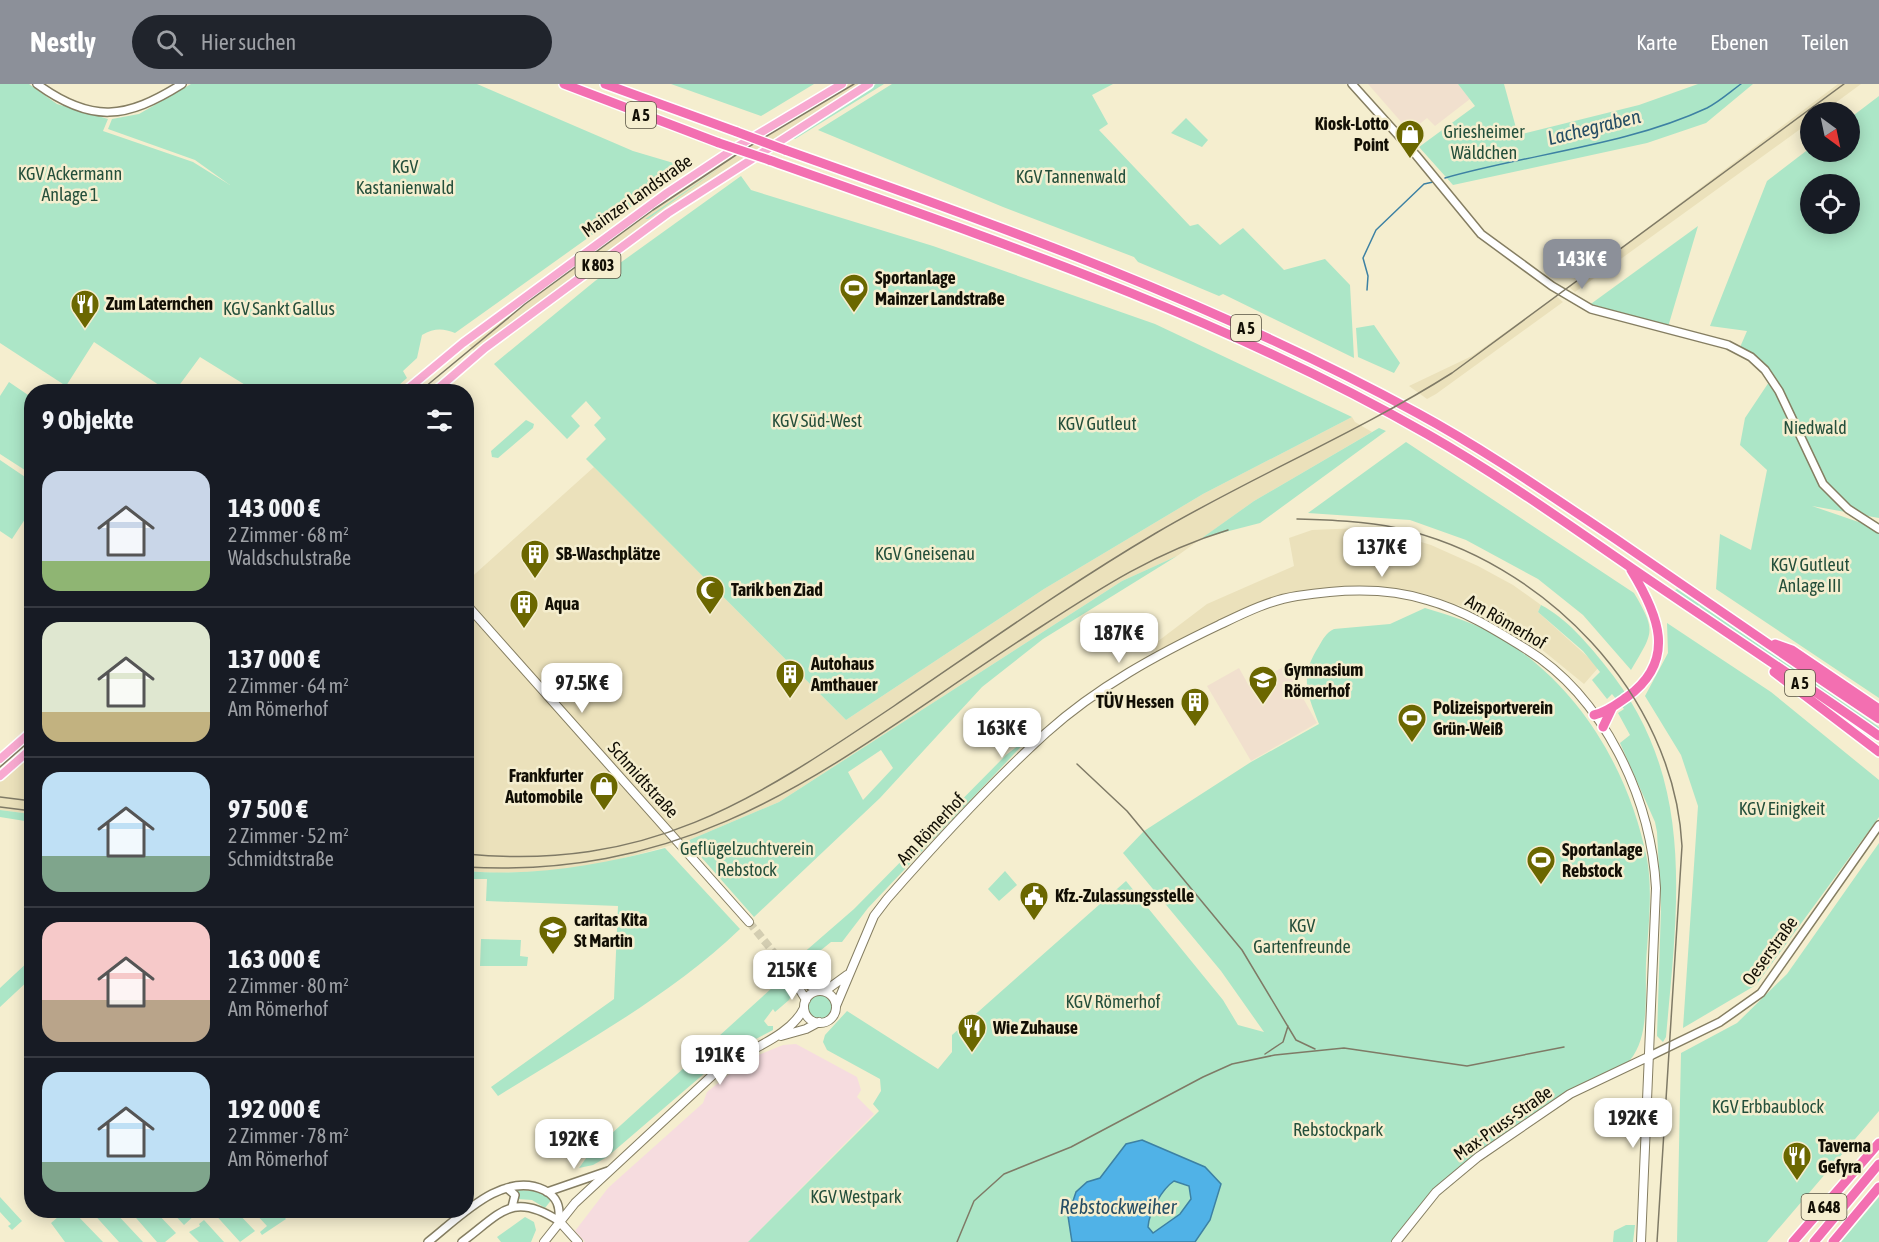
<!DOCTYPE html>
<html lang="de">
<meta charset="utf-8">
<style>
:root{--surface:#171b24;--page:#20242c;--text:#f1f3f6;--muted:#9ea1a6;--line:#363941;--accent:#8c9099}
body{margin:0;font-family:"Asap Condensed",sans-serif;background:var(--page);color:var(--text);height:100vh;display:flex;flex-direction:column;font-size:22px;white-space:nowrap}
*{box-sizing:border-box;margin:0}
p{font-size:20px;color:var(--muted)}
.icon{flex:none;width:33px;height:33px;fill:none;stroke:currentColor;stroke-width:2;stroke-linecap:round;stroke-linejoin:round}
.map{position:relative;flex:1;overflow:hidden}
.side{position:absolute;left:24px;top:300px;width:450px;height:834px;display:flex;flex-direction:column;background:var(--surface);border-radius:24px;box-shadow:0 3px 15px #0003}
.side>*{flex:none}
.needle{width:39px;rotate:147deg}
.fabs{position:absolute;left:1800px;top:18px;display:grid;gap:12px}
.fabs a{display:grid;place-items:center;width:60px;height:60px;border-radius:50%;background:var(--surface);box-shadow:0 3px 15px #0003;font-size:30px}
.price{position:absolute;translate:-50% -51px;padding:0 14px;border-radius:12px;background:#fff;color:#222;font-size:20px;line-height:39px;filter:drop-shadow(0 2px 3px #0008)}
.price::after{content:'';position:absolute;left:50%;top:36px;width:18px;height:14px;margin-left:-9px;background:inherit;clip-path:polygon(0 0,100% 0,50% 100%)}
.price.on{background:var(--accent);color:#fff}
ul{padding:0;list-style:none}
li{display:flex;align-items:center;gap:18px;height:150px;padding:0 18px}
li+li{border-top:2px solid var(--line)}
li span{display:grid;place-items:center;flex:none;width:168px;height:120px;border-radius:18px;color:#555}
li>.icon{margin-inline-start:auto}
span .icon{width:72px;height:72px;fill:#fffc;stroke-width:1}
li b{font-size:26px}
h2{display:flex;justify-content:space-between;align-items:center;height:72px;padding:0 18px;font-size:26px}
header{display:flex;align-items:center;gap:36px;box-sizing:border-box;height:84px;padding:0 30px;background:var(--accent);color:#fff}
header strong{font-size:28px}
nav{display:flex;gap:33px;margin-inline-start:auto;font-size:21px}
.search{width:420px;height:54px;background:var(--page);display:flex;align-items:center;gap:15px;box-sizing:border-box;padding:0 21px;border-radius:33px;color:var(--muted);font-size:22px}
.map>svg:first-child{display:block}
.built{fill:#ebe1bb}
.industrial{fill:#f6dcdf}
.education{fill:#f1e0ce}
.green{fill:#ace6c7;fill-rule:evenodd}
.water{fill:#50b2e7;stroke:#3d81a3;stroke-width:1.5;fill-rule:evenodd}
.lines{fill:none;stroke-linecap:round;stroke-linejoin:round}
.stream{stroke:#3d81a3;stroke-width:1.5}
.secondary-tunnel{stroke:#d3cdb1;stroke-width:8;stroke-dasharray:8 4;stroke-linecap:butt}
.tertiary-casing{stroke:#857e62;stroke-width:10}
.secondary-casing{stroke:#857e62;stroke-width:10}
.primary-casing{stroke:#fff;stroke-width:11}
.motorway-casing{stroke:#fff;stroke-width:12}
.tertiary{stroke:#fff;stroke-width:7}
.secondary{stroke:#fff;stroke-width:8}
.primary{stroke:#f8a9d0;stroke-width:8}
.motorway{stroke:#f36fb1;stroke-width:9}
.tram{stroke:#7f7a66;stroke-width:1.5}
.rail{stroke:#7f7a66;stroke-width:1.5}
.motorway-bridge-casing{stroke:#fff;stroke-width:12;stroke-linecap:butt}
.motorway-bridge{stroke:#f36fb1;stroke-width:9}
.labels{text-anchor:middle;stroke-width:5;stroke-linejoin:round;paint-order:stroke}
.shield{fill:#f5eecf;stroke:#565242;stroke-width:1.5}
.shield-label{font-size:16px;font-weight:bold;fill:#120f05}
.poi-label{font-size:18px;font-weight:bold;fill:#120f05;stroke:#f5eecf;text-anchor:start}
.park-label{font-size:18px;fill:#244f3b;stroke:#f5eecf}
.street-label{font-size:18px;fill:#120f05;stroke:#f5eecf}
.water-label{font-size:20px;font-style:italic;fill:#264e65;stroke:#f5eecf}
</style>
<header>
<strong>Nestly</strong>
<div class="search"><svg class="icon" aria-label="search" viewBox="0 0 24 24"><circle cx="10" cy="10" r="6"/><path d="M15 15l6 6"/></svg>Hier suchen</div>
<nav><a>Karte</a><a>Ebenen</a><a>Teilen</a></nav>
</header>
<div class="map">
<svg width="1879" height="1158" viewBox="0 0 1879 1158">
<rect width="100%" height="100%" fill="#f5eecf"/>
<path class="built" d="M848 0H863L707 99 474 267 468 260 702 90Z
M1838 0H1861L1823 28H1810V38L1575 208 1569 203Z
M1556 212 1563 218 1436 310 1427 315 1409 302 1472 272Z
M1352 333 1355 338 1372 348 1254 417 1177 472 1122 497 779 718 687 757 606 779 553 787 497 789 467 787 466 498 594 383 846 636 1044 505 1203 410Z
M1360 444 1398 451 1431 461 1478 482 1513 501 1541 521 1538 528 1599 583 1584 600 1524 551 1489 532 1426 510 1380 503 1322 504 1264 517 1157 568 1153 561 1207 520 1294 482 1289 454 1312 446Z
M31 671V730L0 726V698Z"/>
<path class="industrial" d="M796 960 857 993 861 1006 857 1013 874 1030 748 1158H585L575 1147 608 1104 703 1019 707 1008 738 983 756 972 783 961Z"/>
<path class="education" d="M1368 0H1458L1470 15 1435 42 1427 34 1410 48Z
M1285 582 1317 639 1251 677 1207 602 1239 584 1249 602Z"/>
<path class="green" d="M0 0H29L57 20 108 35 103 47 193 78 230 101 195 76 108 45 112 35 139 30 191 0H477L633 67 687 83 455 249C443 244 434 244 422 251L417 274 403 287 407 294 392 307H255L200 273 175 307H168L94 258 66 302 0 259Z
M671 0H814L761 32Z
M876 0H884L795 55 789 53Z
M892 0H1113L1092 11 1108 40 1099 46 1190 142 1198 140 1220 161 1243 144 1284 186 1325 175 1350 201 1354 274 1223 210 1219 212 1138 178 1134 173 1003 123 818 46Z
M1458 0H1504L1518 51 1639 21 1698 0H1753L1706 39 1647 59 1453 101 1419 63 1475 22Z
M1879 12V434L1812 422 1879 445V614L1716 505 1720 450 1751 466 1767 386 1740 361 1745 334 1771 295 1738 268 1747 247 1710 242 1767 97 1810 64V68H1850V34ZM1810 100H1850V140H1810Z
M1186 34 1208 56 1202 63 1171 49Z
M724 81 648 135H645Z
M741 92 751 106 933 162 1155 240 1352 333 1203 410 1044 505 846 636 586 375 606 355 594 341 601 334 586 317 571 332 580 342 567 355 494 280 595 197Z
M1698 142 1668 243 1588 222Z
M1374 241 1400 279 1394 289 1358 273 1356 244Z
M9 298 31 313V390L0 370V312Z
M526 336 534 340 533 344 498 374 492 373 491 367Z
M1379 344 1386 347 1260 439 1202 454 1254 417Z
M1406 358 1634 509C1657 548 1653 548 1631 586L1583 531 1538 495 1466 456 1410 436 1308 429Z
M0 376 31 397V426L12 455 0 447Z
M1177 472 1043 555 982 603 880 714 754 833 687 757 779 718 1122 497ZM881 666 893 684 863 716 848 688Z
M1677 505 1879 643V647L1701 525 1699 521 1697 523 1674 507Z
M1541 521C1566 534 1587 559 1604 580 1697 692 1678 817 1666 953L1663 958 1657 952 1661 824 1657 748 1655 738 1620 659 1630 651 1618 629 1624 625 1612 610 1607 615 1592 596 1600 588 1583 567 1538 528Z
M1425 524C1451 532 1478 540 1501 554 1580 603 1629 686 1647 775 1653 808 1648 846 1646 879 1645 908 1650 953 1630 976 1613 991 1591 1001 1572 1013 1500 1056 1440 1084 1393 1158H748L879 1027 873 1020 881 1007 880 995 827 966 823 958 825 951 847 927 938 985 952 968V951L1126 797 1223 916 1238 941 1264 948 1221 887 1123 769 1144 747 1251 678 1319 640C1307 609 1299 593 1319 562 1323 555 1326 549 1334 545L1390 540Z
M1667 539 1771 608 1879 696V733L1756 901 1683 944 1698 722 1681 671 1645 612 1668 569Z
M1033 650 868 824 842 858H831L799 884 793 878 854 825 1006 671Z
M0 726 31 730V738L0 733Z
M1879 759V1027L1767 1158H1677L1681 969 1737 939 1787 890Z
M665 764 740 845C669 913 581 960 498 1012L491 1003 614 915 618 822 486 817 487 795H467V787C535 793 599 781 665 764Z
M1005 787 1017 801 999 817 988 805Z
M481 855 521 856 520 872 528 873 527 882H480Z
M31 875V894L0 923V904Z
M783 894 794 906 789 916 775 928 773 925 764 937 768 942H773V946L727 970 607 1073 593 1081 579 1084 589 1070Z
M808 923a12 12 0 1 1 24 0a12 12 0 1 1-24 0Z
M516 1106 537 1107 552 1115 545 1124 532 1116 518 1115Z
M0 1113 22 1137 12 1146 8 1142 11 1140 0 1128Z
M1879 1113V1158H1841Z
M65 1127H73L103 1158H65L51 1139Z
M91 1127H114L143 1158H119Z
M130 1127H155L176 1149 165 1158H157Z
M171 1127H195L197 1129 184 1141Z
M212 1127H236L255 1147 240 1158Z
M253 1127H278L286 1135 262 1151 260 1148 267 1142Z
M525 1133 534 1138 536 1146 531 1158H501L497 1153Z
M204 1136 224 1158H199L189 1148 200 1142 199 1140Z
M1626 1141H1635L1633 1158H1613L1614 1147Z"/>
<path class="water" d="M1142 1056 1205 1083 1221 1100 1210 1136 1195 1158H1072L1068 1132 1076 1108 1087 1098 1100 1094 1126 1060ZM1174 1097 1189 1102 1191 1115 1180 1130 1153 1149 1148 1143C1149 1128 1162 1105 1174 1097Z"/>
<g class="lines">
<path class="stream" d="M1445 94C1529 70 1628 61 1707 24 1719 18 1730 8 1741 0
M1367 206 1368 192 1363 174 1376 146 1424 100 1433 98"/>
<path class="secondary-tunnel" d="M749 838 788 886"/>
<g class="tertiary-casing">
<path id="tertiary" d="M37 0C92 40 126 35 182 0
M1352 0 1416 71 1481 150 1552 202 1591 225 1728 261 1751 273 1765 286 1779 307 1823 400 1848 425 1879 445
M1650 972 1720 938 1761 909 1879 741
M507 1104 515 1111 512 1123
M547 1108 608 1087
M428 1158C458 1135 502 1086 544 1106 558 1113 560 1123 559 1137
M462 1158C501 1129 512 1107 559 1137"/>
</g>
<g class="secondary-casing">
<path id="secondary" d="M466 520 749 838
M788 886 806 916
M797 893 818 907
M825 907 847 891
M804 923a16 16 0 1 1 32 0a16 16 0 1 1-32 0Z
M836 922 874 832 887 815C937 758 990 700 1046 649 1097 603 1158 570 1219 541 1244 529 1270 516 1297 512 1339 505 1387 503 1427 516 1463 526 1494 545 1526 565 1604 613 1651 714 1656 804L1641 1158
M781 952 806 945 819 938
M559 1137 578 1158
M544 1158 575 1119 716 988C742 967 790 954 804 924
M1396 1158 1436 1108 1478 1073 1570 1010 1650 972"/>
</g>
<g class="primary-casing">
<path id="primary" d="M404 308 463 259 667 109 735 64 842 0
M434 308 485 264 668 129 869 0
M0 675 32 647
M0 692 32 664"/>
</g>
<g class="motorway-casing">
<path id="motorway" d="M564 0 719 59
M605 0 737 48
M785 66C1001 142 1216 219 1417 329 1487 367 1551 412 1617 456 1704 516 1791 576 1879 635
M769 76C992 155 1221 232 1427 350 1499 391 1566 439 1633 485 1715 541 1798 595 1879 652
M1775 560 1792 566 1879 625
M1774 588 1879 668
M1594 631C1607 628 1617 620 1627 613 1678 576 1658 530 1631 486
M1603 643 1612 624
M1793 1158 1879 1059
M1814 1158 1879 1080
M1833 1158 1879 1103"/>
</g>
<use href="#tertiary" class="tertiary"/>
<use href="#secondary" class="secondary"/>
<use href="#primary" class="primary"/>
<use href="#motorway" class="motorway"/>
<path class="tram" d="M419 308 525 220 653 126 745 65 854 0
M0 683 32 655"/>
<path class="rail" d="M1297 435C1330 436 1364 437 1397 444 1543 476 1674 610 1682 762L1657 1158
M1077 680 1127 727 1242 866 1296 956 1315 965
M0 713 32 717
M0 723 32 727
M466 770C648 787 751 718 894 622 981 563 1066 502 1156 449 1253 392 1357 349 1452 289L1844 0
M466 783C712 797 847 667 1039 544 1102 503 1156 468 1228 446
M1265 970 1283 958 1288 942
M957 1158 974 1117 1004 1090 1071 1063 1203 993 1232 980 1275 971 1344 964 1467 982 1564 963"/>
<g class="motorway-bridge-casing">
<path id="motorway-bridge" d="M737 48 785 66
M719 59 769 76"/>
</g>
<use href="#motorway-bridge" class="motorway-bridge"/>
</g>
<defs>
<g id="shop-pin" transform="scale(1.5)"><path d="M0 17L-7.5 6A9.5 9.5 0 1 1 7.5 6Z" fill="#6b6700" stroke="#f5eecf"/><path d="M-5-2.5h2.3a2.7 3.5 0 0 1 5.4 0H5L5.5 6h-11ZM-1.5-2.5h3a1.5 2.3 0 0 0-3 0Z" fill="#fff"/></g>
<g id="stadium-pin" transform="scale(1.5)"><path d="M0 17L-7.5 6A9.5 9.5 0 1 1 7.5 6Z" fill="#6b6700" stroke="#f5eecf"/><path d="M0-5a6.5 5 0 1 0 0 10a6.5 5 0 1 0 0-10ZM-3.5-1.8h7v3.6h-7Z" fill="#fff"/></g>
<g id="restaurant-pin" transform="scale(1.5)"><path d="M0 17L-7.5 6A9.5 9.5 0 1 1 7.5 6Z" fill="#6b6700" stroke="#f5eecf"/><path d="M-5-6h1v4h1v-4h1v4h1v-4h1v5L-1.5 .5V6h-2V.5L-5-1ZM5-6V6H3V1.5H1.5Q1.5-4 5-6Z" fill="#fff"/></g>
<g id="building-pin" transform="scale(1.5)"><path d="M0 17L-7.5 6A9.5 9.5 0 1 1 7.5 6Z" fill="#6b6700" stroke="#f5eecf"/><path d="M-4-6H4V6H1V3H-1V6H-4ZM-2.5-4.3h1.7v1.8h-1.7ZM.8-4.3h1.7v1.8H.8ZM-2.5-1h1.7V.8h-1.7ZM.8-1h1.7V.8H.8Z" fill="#fff"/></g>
<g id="mosque-pin" transform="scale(1.5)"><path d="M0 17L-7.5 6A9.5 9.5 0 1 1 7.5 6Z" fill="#6b6700" stroke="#f5eecf"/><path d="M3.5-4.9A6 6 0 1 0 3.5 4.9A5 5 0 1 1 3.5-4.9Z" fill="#fff"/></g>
<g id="school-pin" transform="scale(1.5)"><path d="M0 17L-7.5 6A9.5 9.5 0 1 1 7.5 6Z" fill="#6b6700" stroke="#f5eecf"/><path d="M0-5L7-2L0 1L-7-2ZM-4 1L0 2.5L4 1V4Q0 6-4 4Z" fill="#fff"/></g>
<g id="civic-pin" transform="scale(1.5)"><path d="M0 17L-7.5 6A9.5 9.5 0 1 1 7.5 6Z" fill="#6b6700" stroke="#f5eecf"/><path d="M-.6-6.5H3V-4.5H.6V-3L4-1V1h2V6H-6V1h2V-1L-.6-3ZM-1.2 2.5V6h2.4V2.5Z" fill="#fff"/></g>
</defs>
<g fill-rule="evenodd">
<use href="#shop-pin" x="1410" y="50"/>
<use href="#stadium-pin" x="854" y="204"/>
<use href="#restaurant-pin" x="85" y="220"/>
<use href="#building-pin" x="535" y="470"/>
<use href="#mosque-pin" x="710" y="506"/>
<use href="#building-pin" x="524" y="520"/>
<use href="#building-pin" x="790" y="590"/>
<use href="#school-pin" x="1263" y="596"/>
<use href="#building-pin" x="1195" y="618"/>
<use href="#stadium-pin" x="1412" y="634"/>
<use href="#shop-pin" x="604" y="702"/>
<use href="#stadium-pin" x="1541" y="776"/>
<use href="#civic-pin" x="1034" y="812"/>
<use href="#school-pin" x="553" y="846"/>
<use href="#restaurant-pin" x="972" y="944"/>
<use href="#restaurant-pin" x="1797" y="1072"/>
</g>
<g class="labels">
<g class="shield">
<rect x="626" y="18" width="30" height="26" rx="4.5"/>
<rect x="575.5" y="168" width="45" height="26" rx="4.5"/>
<rect x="1231" y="231" width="30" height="26" rx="4.5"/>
<rect x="1785" y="586" width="30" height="26" rx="4.5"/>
<rect x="1801.5" y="1110" width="45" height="26" rx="4.5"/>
</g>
<g class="shield-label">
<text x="641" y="37">A 5</text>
<text x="598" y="187">K 803</text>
<text x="1246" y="250">A 5</text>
<text x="1800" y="605">A 5</text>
<text x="1824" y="1129">A 648</text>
</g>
<g class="poi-label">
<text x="1389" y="46" text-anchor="end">Kiosk-Lotto<tspan x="1389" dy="21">Point</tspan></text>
<text x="875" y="200">Sportanlage<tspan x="875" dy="21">Mainzer Landstraße</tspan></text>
<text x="106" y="226">Zum Laternchen</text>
<text x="556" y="476">SB-Waschplätze</text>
<text x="731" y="512">Tarik ben Ziad</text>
<text x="545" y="526">Aqua</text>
<text x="811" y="586">Autohaus<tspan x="811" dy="21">Amthauer</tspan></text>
<text x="1284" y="592">Gymnasium<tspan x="1284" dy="21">Römerhof</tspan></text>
<text x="1174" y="624" text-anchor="end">TÜV Hessen</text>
<text x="1433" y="630">Polizeisportverein<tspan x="1433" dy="21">Grün-Weiß</tspan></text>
<text x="583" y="698" text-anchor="end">Frankfurter<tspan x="583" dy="21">Automobile</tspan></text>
<text x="1562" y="772">Sportanlage<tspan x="1562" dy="21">Rebstock</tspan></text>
<text x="1055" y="818">Kfz.-Zulassungsstelle</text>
<text x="574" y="842">caritas Kita<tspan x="574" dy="21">St Martin</tspan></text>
<text x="993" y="950">Wie Zuhause</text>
<text x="1818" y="1068">Taverna<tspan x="1818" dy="21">Gefyra</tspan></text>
</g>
<g class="park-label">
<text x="1484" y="54">Griesheimer<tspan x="1484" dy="21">Wäldchen</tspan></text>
<text x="405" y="89">KGV<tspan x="405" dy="21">Kastanienwald</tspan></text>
<text x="70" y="96">KGV Ackermann<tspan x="70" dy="21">Anlage 1</tspan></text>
<text x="1071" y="99">KGV Tannenwald</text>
<text x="279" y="231">KGV Sankt Gallus</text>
<text x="817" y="343">KGV Süd-West</text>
<text x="1097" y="346">KGV Gutleut</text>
<text x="1815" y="350">Niedwald</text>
<text x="925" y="476">KGV Gneisenau</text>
<text x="1810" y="487">KGV Gutleut<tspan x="1810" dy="21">Anlage III</tspan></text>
<text x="1782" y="731">KGV Einigkeit</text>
<text x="747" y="771">Geflügelzuchtverein<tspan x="747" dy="21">Rebstock</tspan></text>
<text x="1302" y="848">KGV<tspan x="1302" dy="21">Gartenfreunde</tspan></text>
<text x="1113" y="924">KGV Römerhof</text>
<text x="1768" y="1029">KGV Erbbaublock</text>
<text x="1338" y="1052">Rebstockpark</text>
<text x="856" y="1119">KGV Westpark</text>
</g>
<g class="street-label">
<text transform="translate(637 112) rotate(-35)" y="6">Mainzer Landstraße</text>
<text transform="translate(1506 538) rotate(30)" y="6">Am Römerhof</text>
<text transform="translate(643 696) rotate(48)" y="6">Schmidtstraße</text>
<text transform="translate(931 745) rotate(-47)" y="6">Am Römerhof</text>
<text transform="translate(1770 867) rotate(-54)" y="6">Oeserstraße</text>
<text transform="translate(1503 1039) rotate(-35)" y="6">Max-Pruss-Straße</text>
</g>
<g class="water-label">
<text transform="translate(1594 43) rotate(-14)" y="7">Lachegraben</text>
<text x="1118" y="1130">Rebstockweiher</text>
</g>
</g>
</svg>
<div class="fabs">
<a><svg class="needle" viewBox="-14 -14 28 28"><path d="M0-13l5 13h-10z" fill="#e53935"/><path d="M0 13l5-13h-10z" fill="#9ea1a6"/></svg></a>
<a><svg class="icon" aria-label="locate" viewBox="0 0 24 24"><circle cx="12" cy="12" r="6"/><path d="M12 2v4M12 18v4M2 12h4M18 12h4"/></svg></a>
</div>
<b class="price on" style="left:1582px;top:206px">143K €</b>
<b class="price" style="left:1382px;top:494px">137K €</b>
<b class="price" style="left:1119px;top:580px">187K €</b>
<b class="price" style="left:582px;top:630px">97.5K €</b>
<b class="price" style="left:1002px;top:675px">163K €</b>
<b class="price" style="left:792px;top:917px">215K €</b>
<b class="price" style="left:720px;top:1002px">191K €</b>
<b class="price" style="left:1633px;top:1065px">192K €</b>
<b class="price" style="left:574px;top:1086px">192K €</b>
<section class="side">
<h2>9 Objekte<svg class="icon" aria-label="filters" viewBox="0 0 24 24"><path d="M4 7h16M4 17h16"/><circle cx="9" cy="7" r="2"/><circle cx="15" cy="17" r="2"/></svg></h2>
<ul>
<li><span style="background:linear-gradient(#c9d6e8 75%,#8fb573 0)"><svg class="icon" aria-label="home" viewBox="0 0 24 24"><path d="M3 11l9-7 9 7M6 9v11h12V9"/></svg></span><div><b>143 000 €</b><p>2 Zimmer · 68 m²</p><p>Waldschulstraße</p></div></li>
<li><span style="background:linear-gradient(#dfe7d0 75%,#c2b280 0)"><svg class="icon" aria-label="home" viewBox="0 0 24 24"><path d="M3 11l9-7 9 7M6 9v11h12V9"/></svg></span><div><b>137 000 €</b><p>2 Zimmer · 64 m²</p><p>Am Römerhof</p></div></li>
<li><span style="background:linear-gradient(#bfe0f5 70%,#7fa58c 0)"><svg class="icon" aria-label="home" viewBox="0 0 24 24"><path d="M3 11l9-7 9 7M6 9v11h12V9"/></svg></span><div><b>97 500 €</b><p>2 Zimmer · 52 m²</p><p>Schmidtstraße</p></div></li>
<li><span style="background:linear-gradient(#f6c9c9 65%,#b9a48a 0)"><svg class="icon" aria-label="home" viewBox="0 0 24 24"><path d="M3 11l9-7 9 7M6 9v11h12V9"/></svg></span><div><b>163 000 €</b><p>2 Zimmer · 80 m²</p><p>Am Römerhof</p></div></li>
<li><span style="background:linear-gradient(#bfe0f5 75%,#7fa58c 0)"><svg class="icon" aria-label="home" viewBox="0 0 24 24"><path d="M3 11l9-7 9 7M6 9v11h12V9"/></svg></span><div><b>192 000 €</b><p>2 Zimmer · 78 m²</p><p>Am Römerhof</p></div></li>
</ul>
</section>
</div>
